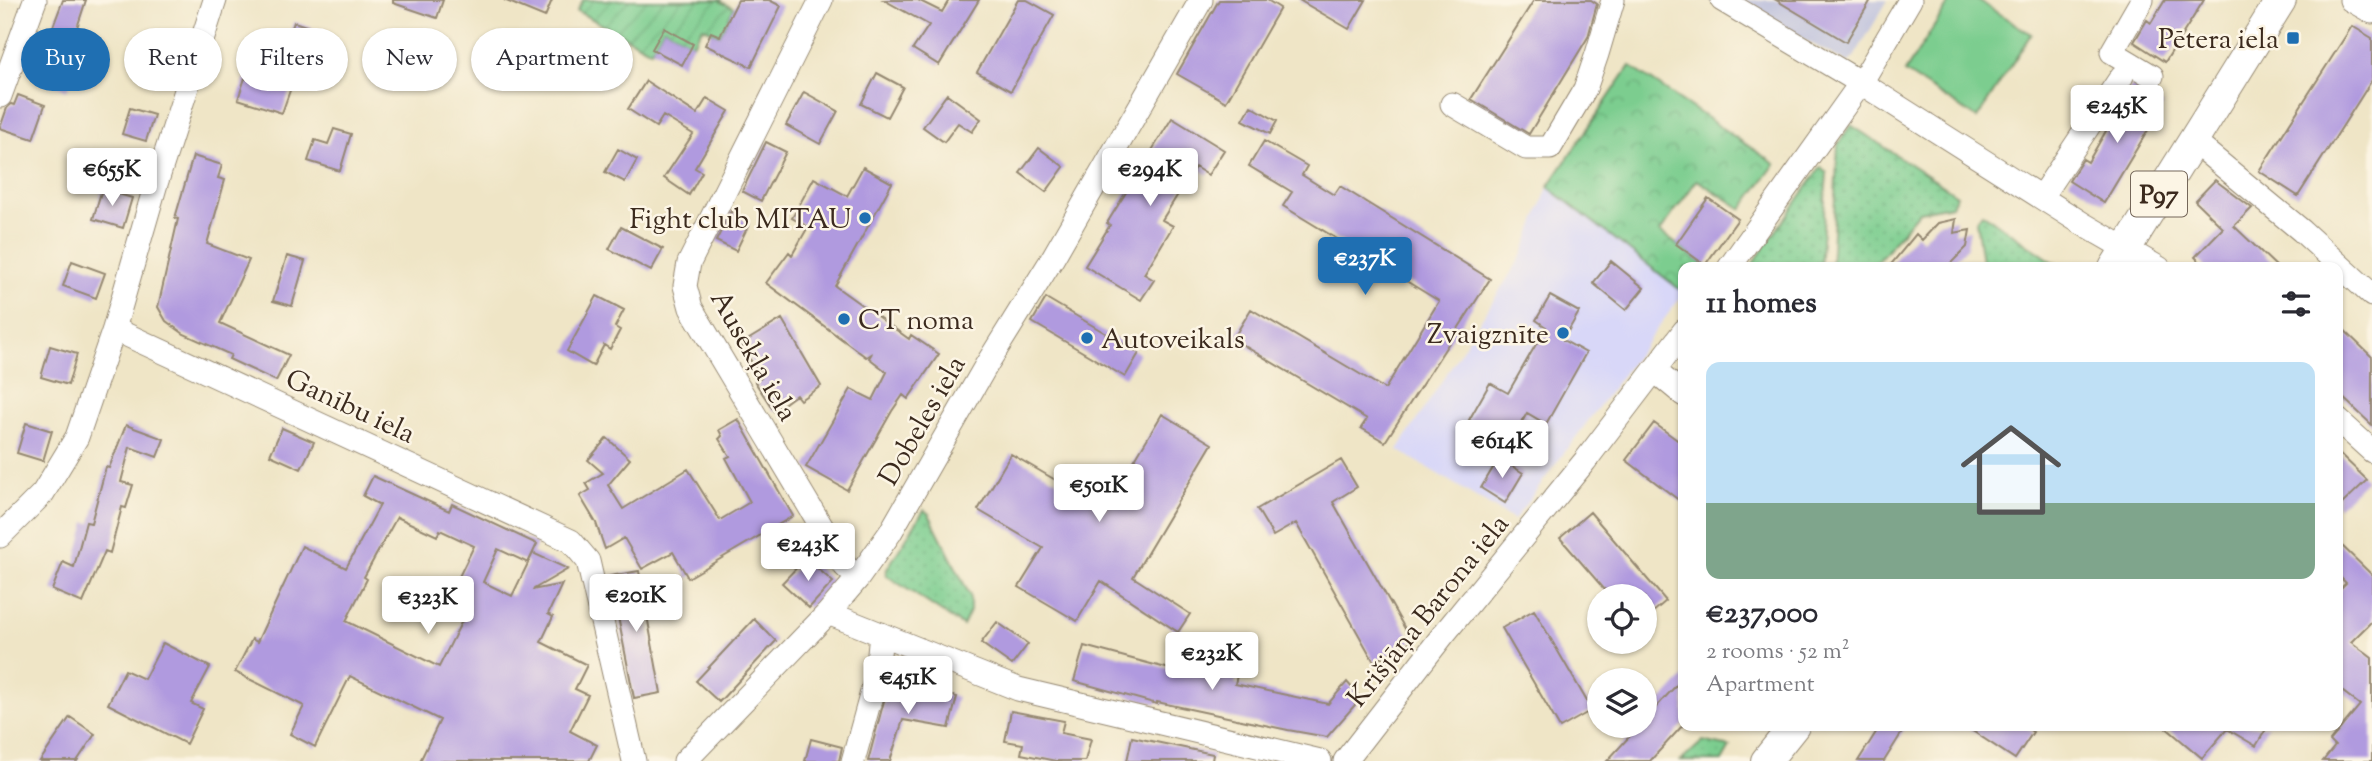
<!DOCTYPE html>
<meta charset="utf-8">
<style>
:root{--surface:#fff;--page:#f2f2f3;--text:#2b2b33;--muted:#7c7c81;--line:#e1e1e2;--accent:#1f6fb2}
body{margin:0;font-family:"Sorts Mill Goudy",serif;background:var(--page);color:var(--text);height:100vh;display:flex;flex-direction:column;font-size:26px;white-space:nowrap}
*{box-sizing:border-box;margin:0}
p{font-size:23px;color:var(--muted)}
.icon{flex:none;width:38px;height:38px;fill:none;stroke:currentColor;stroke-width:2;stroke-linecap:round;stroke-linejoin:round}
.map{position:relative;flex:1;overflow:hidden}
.sheet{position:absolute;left:1678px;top:262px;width:665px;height:469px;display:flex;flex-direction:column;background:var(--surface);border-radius:14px;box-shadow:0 2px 5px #0004}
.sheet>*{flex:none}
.top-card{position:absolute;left:21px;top:28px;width:665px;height:63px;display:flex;gap:14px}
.controls{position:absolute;left:1587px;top:584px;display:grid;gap:14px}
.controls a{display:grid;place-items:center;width:70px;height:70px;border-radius:50%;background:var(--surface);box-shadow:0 2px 5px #0004;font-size:35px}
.price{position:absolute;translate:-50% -60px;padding:0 16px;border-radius:7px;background:#fff;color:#222;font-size:23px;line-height:46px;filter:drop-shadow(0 2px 4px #0008)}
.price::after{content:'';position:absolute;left:50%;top:42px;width:21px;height:16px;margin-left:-10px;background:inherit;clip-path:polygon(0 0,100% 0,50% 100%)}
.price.on{background:var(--accent);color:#fff}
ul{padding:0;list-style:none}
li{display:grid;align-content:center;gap:14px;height:371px;padding:0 28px}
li+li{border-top:2px solid var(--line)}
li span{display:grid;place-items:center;height:217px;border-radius:14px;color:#555}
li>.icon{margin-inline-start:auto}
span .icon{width:126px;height:126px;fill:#fffc;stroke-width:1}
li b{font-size:30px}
h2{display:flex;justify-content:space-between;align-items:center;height:84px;padding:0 28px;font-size:30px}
.chip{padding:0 24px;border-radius:32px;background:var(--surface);box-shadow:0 2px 5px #0004;font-size:24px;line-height:63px}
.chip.on{background:var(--accent);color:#fff}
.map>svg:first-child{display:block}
.built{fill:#d8d7f8}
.industrial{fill:#bfc2dd}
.grass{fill:url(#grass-dots);stroke:#5b7c56;stroke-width:2}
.park{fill:url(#park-crowns);stroke:#5b7c56;stroke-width:2}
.garden{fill:url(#garden-furrows);stroke:#5b7c56;stroke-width:2}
.pitch{fill:#7bcd8f;stroke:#5b7c56;stroke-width:2}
.building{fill:#b09adf;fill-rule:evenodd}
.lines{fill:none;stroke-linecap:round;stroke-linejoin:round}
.minor-casing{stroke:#958872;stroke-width:25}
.major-casing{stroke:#958872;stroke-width:32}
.minor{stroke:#fff;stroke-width:23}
.major{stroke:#fff;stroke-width:30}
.poi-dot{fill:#1f6fb2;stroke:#fcf5e5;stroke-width:2.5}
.labels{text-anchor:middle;stroke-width:5;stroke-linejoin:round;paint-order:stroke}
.shield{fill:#fcf5e5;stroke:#75675a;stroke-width:2}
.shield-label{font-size:26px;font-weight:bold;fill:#3b2a1e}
.poi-label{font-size:28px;fill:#3b2a1e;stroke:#fcf5e5;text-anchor:end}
.street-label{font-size:28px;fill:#3b2a1e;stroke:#fcf5e5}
</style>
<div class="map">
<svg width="2372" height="761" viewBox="0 0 2372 761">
<defs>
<pattern id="grass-dots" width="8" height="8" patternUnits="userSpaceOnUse" patternTransform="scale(1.75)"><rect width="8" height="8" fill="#7bcd8f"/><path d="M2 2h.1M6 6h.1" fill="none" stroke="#6bb07b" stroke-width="1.8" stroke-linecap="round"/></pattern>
<pattern id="park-crowns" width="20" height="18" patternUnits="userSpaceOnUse" patternTransform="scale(1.75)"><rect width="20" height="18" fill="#7bcd8f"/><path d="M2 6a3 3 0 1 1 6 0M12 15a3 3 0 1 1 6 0" fill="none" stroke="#6bb07b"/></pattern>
<pattern id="garden-furrows" width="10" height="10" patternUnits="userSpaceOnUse" patternTransform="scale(1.75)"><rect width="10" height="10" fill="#7bcd8f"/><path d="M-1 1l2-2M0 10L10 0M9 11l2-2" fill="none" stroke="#6bb07b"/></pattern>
</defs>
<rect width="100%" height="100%" fill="#fcf5e5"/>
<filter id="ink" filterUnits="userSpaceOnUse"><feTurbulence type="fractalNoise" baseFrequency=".0143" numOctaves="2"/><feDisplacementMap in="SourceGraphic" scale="14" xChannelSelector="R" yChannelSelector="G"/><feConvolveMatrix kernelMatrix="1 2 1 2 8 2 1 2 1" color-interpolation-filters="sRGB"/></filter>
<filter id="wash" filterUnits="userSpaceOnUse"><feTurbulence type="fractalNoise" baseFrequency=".00686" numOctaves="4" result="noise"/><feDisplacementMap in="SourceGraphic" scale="28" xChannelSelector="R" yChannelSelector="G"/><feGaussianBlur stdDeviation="1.57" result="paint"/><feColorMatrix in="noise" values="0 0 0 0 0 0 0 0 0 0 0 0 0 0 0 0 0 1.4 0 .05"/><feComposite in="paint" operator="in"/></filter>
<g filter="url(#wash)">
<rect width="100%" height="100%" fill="#efe5c6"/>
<path class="built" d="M1548 187 1683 292V294L1514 520 1398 450 1523 254Z"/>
<path class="industrial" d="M1730 0H1888L1854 57 1848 63Z"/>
<path class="grass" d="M1851 125 1957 195 1952 205 1919 211 1872 268H1831L1838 144Z
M1821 167 1827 173 1820 268H1750Z
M1982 213 2062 268H1983L1976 221Z
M924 510 929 514 970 596V611L963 626 886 575 887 569Z
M1703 741 1730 747 1722 761H1681Z"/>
<path class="park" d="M1630 66 1775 164 1742 209 1697 180 1660 232 1705 265 1704 268H1684L1683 292 1548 187Z"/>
<path class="garden" d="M583 0H722L721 2 734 8 720 36 703 27 693 44 664 28 651 51 577 11Z"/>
<path class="pitch" d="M1951 0H1977L2031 34 1977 118 1905 72Z"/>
<g id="blocks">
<path class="building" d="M63 0H86L73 40 51 32Z
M393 0H443L437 18 393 3Z
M504 0H552L545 17Z
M738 0H769L781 6 751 67 705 45 711 32 720 36Z
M884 0H918L942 12 949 0H979L939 65 913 49 929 25Z
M1018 0H1027L1054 15 1011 91 977 72Z
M1219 0H1267L1280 8 1226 102 1177 74Z
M1299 0H1366L1349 29Z
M1534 0H1591L1597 4 1588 37 1529 134 1471 99Z
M1776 0H1871L1846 42Z
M2165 0H2204L2165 62 2134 42 2147 20 2151 23Z
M294 22 312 28 282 113 238 99 245 78 270 86 279 56 265 52 272 31 289 36Z
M2352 26 2372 38V80L2298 196 2259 171Z
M664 28 693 44 682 65 652 49Z
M156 44 179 52 170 81 146 74Z
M50 62 74 72 67 90 43 81Z
M877 73 903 87 887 117 861 104Z
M646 81 697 114 707 98 729 111 695 168 702 172 689 195 664 178 693 134 663 116 656 127 628 109Z
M2132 86 2163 105 2104 203 2069 181 2083 159 2088 162Z
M804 92 838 111 820 144 786 125Z
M947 94 981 119 972 132 958 123 944 142 923 127Z
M18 95 45 105 33 139 0 128 7 108 11 104 14 105Z
M1251 106 1277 121 1270 134 1243 120Z
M130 108 154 115 146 141 122 134Z
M1172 118 1224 150 1208 175 1195 167 1162 220 1173 226 1144 274 1154 280 1141 300 1085 266 1110 225 1107 223Z
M334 129 351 134 340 171 308 161 315 140 328 144Z
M1264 141 1307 166 1302 175 1334 195 1340 186 1490 279 1385 442 1361 428 1367 419 1233 339 1251 309 1385 389 1439 301 1283 206 1292 192 1249 166Z
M766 142 786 152 761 201 742 191Z
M1039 148 1064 167 1046 192 1020 173Z
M618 149 637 160 625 182 605 172Z
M193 156 222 165 218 178 225 180 207 244 249 260 220 323 289 355 276 381 229 359 231 355 184 334 166 321 158 307 178 219 175 218Z
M863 167 892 183 835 286 909 339 911 335 939 354 908 399 903 395 892 411 847 490 806 467 851 389 873 400 887 372 869 358 872 353 866 357 766 283 789 252 792 255 808 227 792 218 814 178 847 196Z
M2215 180 2252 208 2234 226 2278 268H2206L2195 257 2223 228 2195 201Z
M102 189 132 198 123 228 93 219Z
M1708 198 1738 219 1705 265 1676 244Z
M731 211 749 224 736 251 716 241Z
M1956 219 1954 233 1970 230 1967 247 1946 268H1888L1916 234 1922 240 1938 223Z
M621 227 663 249 651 271 609 249Z
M287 256 305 261 292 306 273 301Z
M72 261 105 273 96 298 63 286Z
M1611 261 1644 288 1626 310 1593 283Z
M597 296 624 310 615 327 620 330 610 349 604 345 593 366 567 351Z
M1550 296 1579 312 1563 340 1586 353 1546 424 1527 413 1510 444 1469 420 1490 383 1508 393 1546 327 1536 320Z
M1046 298 1139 353 1125 377 1032 322Z
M782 319 821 386 800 400 796 395 774 411 755 382 761 378 741 344Z
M2338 324 2372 357V425L2338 393Z
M50 346 77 354 68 385 41 377Z
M1162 414 1212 444 1133 577 1190 614 1178 632 1101 581 1077 621 1019 587 1043 548 978 510 1011 454 1105 509Z
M738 419 793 516 688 578 673 552 642 569 624 538 605 549 596 523 580 496 590 490 586 483 603 473 588 460 607 438 630 459 608 485 623 509 688 469 720 520 750 502 726 458 730 456 719 439 722 436 719 430Z
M26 423 52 431 43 461 17 453Z
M1654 423 1684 445V504L1626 460Z
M126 425 164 439 157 457 130 447 121 482 133 485 126 508 122 507 110 553 105 551 83 603 52 590 63 562 74 567 86 522 91 523 106 467 109 468Z
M282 428 314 442 301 469 270 455Z
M2338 452 2367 480 2338 508Z
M1499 458 1523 473 1505 503 1481 488Z
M1341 460 1357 487 1333 502 1412 641 1374 662 1296 523 1273 536 1257 509Z
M373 476 449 511 452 504 537 544 528 563 498 549 483 582 512 596 533 553 568 569 532 590 562 584 548 614 553 617 541 642 587 665 575 689 588 695 570 731 597 745 589 761H420L440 720 350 676 315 747 290 734 304 706 235 672 252 639 257 642 302 546 346 568 380 505 363 496ZM397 517 437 536 440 530 474 546 450 595 470 605 439 667 346 621 367 579 364 577Z
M1590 512 1666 601 1645 619V597H1611L1560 538Z
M2338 542 2372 575V621L2351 642 2372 658V761H2323L2335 746 2330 741 2360 705 2338 688V591L2346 583 2338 575Z
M806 558 833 582 809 608 782 583Z
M639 571 661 693 634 698 610 576Z
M1534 610 1592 710 1560 728 1502 628Z
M754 619 776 641 719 702 696 681Z
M997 622 1028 644 1012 665 981 643Z
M163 643 210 667 191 703 203 709 186 744 108 704 125 670 144 679Z
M1084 646 1181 672 1190 653 1220 666 1221 663 1239 667 1235 684 1328 704 1347 682 1361 698 1327 737 1288 730 1157 702V704L1074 681Z
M1684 677V724L1650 761H1607L1639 726H1645V719Z
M889 682 957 697 949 728 903 720 890 761H868Z
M1011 711 1064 721 1061 733 1091 739 1085 761H1056L1021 754 1023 744 1005 741Z
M70 717 95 734 77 761H40Z
M1880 726H1906L1884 761H1858Z
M1965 726H2024L2033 732 2015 759Z
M2164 726H2268L2256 746 2227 729 2202 758Z
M1132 737 1213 754 1212 761H1127Z
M811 739 842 747 839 761H805Z"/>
</g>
</g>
<g filter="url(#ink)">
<use href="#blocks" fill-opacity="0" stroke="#958872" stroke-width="2"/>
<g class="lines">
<g class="minor-casing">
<path id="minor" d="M821 0 689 263 685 286 691 308 845 566 858 578
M1722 0 1861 83 2083 224 2159 268
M2142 0 2112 52 2152 76
M2351 0 2372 12
M0 96 35 0
M1452 104 1526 148H1550L1585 89 1597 54 1613 0
M2193 141 2302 231 2372 295
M2041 197 2122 76
M1729 268 1861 83 1910 0
M114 329 571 541 588 561 634 761
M1655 371 1684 395
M2338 420 2372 451
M0 536 43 493 77 437 114 329 155 187 215 0
M828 613 1018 689 1320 761
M685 761 828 613 858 578 890 533 987 364 1051 261 1201 0
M853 761 877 674 881 634
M1345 761 1443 635 1585 461 1684 331"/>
</g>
<g class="major-casing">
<path id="major" d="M2114 268 2281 0
M1766 761 1794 726"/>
</g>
<use href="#minor" class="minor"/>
<use href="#major" class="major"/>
</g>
</g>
<g class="poi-dot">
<rect x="2286" y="31" width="14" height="14" rx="3.5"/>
<circle cx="865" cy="218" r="7"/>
<circle cx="844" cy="319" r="7"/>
<circle cx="1563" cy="333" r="7"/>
<circle cx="1087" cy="338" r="7"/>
</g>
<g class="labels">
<rect class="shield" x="2131" y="171.5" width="56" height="45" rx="5"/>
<g class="shield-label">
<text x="2159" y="203">P97</text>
</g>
<g class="poi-label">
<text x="2279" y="48">Pētera iela</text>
<text x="851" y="228">Fight club MITAU</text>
<text x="858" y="329" text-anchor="start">CT noma</text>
<text x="1549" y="343">Zvaigznīte</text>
<text x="1101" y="348" text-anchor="start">Autoveikals</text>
</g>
<g class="street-label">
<text transform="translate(755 355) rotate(60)" y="10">Ausekļa iela</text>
<text transform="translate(351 405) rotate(25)" y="10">Ganību iela</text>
<text transform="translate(921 420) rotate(-60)" y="10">Dobeles iela</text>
<text transform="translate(1427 610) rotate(-51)" y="10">Krišjāņa Barona iela</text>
</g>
</g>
</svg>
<div class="controls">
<a><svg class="icon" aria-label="locate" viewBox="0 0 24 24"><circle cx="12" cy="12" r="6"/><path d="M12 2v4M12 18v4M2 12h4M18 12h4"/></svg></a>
<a><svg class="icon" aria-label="layers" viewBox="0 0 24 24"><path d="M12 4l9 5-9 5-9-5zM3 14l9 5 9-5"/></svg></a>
</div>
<b class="price" style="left:2117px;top:145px">€245K</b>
<b class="price" style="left:112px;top:208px">€655K</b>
<b class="price" style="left:1150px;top:208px">€294K</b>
<b class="price on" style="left:1365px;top:297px">€237K</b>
<b class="price" style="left:1502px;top:480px">€614K</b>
<b class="price" style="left:1099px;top:524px">€501K</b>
<b class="price" style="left:808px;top:583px">€243K</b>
<b class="price" style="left:636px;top:634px">€201K</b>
<b class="price" style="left:428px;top:636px">€323K</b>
<b class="price" style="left:1212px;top:692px">€232K</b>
<b class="price" style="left:908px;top:716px">€451K</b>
<div class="top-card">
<a class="chip on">Buy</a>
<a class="chip">Rent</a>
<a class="chip">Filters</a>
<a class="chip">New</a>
<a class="chip">Apartment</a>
</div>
<section class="sheet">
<h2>11 homes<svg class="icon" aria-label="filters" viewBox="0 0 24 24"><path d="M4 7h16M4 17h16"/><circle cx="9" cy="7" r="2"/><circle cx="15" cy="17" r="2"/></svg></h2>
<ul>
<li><span style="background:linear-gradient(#bfe0f5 65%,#7fa58c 0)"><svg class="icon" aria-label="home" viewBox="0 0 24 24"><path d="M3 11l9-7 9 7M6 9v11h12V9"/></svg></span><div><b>€237,000</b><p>2 rooms · 52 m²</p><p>Apartment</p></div></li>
</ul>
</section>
</div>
